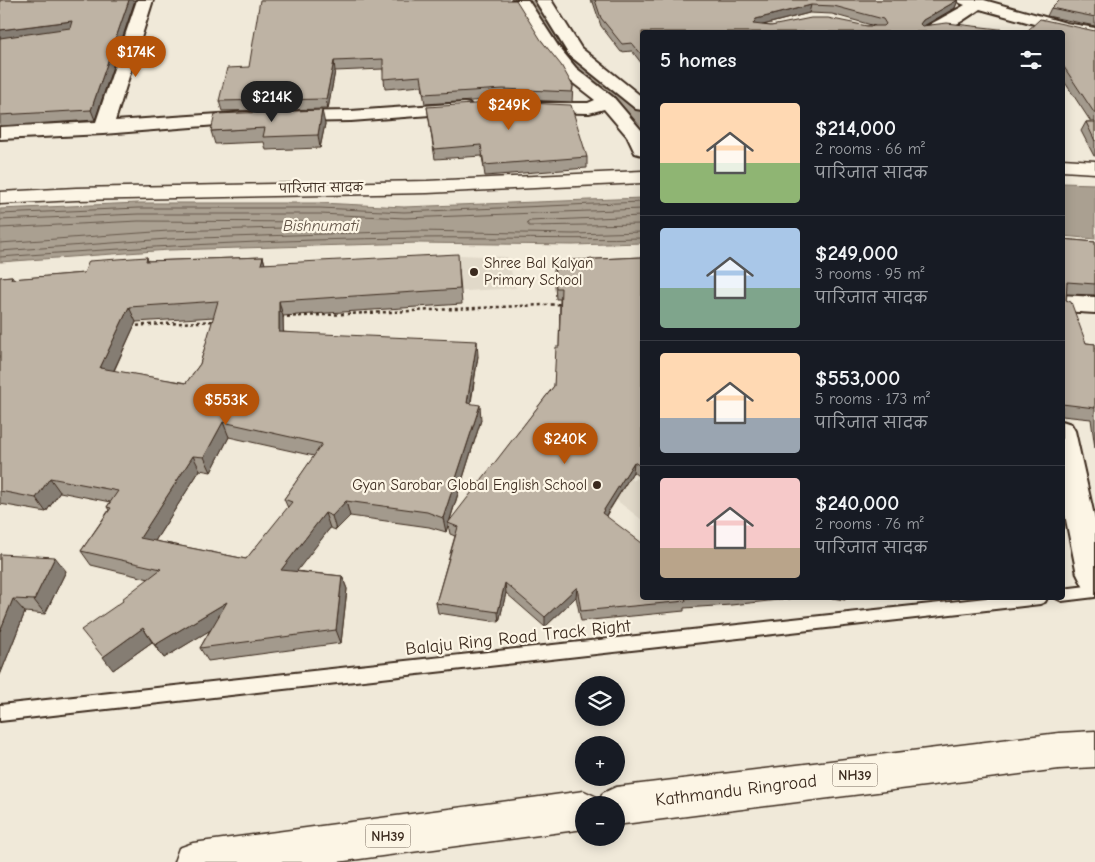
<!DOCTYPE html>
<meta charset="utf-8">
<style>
:root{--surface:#171b24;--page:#242831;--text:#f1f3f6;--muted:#9ea1a6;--line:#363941;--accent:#b45309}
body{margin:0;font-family:"Comic Neue","Playpen Sans Deva",sans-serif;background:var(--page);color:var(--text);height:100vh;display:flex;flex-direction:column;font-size:19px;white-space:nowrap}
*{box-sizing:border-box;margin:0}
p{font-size:16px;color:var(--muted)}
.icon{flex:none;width:28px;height:28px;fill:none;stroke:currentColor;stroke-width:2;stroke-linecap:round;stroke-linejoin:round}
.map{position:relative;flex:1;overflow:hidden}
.drawer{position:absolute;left:640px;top:30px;width:425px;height:570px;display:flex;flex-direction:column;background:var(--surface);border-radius:5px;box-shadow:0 2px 12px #0003}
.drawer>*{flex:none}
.controls{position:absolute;left:575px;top:676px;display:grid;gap:10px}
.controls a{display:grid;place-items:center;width:50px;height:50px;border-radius:50%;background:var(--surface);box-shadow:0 2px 12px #0003;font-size:25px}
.price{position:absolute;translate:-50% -42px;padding:0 11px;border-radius:18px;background:var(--accent);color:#fff;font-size:16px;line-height:32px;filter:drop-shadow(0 1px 2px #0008)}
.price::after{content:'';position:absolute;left:50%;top:30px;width:15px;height:11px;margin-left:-8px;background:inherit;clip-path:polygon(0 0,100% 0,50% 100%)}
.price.active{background:#222;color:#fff}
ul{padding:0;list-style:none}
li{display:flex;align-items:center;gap:15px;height:125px;padding:0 20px}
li+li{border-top:1px solid var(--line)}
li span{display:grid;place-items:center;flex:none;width:140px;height:100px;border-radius:5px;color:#555}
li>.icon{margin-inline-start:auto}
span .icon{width:60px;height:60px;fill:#fffc;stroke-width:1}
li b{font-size:21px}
h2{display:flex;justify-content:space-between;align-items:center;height:60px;padding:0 20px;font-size:21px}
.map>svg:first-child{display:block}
.built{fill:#e1d9c9}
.water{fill:#aaa091;stroke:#7e7163}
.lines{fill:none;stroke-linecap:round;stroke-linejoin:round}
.shore{stroke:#67594c;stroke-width:1}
.river{fill:#aaa091;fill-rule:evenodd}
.lane-casing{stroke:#3b2a1e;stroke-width:4}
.street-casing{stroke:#3b2a1e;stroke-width:4}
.secondary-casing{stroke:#3b2a1e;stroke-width:3}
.highway-casing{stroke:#3b2a1e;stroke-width:3}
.path{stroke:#3b2a1e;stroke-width:2.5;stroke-dasharray:3 3;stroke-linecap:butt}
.lane{fill:#fcf5e5;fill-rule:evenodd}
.street{fill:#fcf5e5;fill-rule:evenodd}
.secondary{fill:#fcf5e5;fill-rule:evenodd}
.highway{fill:#fcf5e5;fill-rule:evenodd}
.wall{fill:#a39a8d;stroke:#3b2a1e;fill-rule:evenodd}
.shaded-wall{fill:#857d73;stroke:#3b2a1e}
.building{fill:#beb3a4;stroke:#3b2a1e;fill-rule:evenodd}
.poi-dot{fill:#3b2a1e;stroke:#fcf5e5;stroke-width:2}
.labels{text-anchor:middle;stroke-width:4.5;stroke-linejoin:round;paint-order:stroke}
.far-street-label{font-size:12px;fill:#3b2a1e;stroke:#fcf5e5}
.shield{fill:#fcf5e5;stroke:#75675a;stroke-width:1}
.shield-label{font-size:14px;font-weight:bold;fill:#3b2a1e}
.poi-label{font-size:15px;fill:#3b2a1e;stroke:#fcf5e5;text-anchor:start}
.water-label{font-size:16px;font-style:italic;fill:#625346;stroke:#fcf5e5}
.near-street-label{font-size:18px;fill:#3b2a1e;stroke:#fcf5e5}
</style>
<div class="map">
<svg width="1095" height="862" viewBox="0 0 1095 862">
<rect width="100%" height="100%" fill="#f0e9d9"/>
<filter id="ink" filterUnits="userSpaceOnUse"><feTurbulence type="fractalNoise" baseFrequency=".02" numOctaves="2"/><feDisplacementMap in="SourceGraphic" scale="10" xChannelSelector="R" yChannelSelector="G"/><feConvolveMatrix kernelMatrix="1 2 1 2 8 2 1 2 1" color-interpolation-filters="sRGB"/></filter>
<g filter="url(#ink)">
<path class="built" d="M437 254 507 257 516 288 434 293Z
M595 445 633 481 642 472V520L602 489Z"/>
<path class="water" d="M1062 183 1095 184V239L1063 236Z
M642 198V243L573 245 419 243 169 250 0 262V209L138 203H320L404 207Z"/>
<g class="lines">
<path class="shore" d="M0 214 138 208H320L404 212 642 202
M642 216 530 221 527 223 529 226 642 224
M0 220 138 214H320L405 218 642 209
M0 228 138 221 319 222 324 224 322 227 168 231 0 243
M0 251 168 239 418 231 573 234 642 232
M0 257C139 247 279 239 419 238 493 237 568 240 642 238"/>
<path class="river" d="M513 0H549L589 56 642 98V133L627 129 598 102 561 72Z"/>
<g class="lane-casing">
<path id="lane" d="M1095 585V597L1062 601 1056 598H1062V589Z
M986 598H1047L1045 602 1040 604 0 721V705Z"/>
</g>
<g class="street-casing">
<path id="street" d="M137 0H153L115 121 249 112 255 114 258 118 255 122 103 134 0 139V127L96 122Z
M512 0H528L558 46 576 68 614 98 642 131V155L635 153 627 136 604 109 589 113 531 112 528 108 531 104 537 103H588L595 100 564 76 543 49Z
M535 0H551L581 48 642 97V110L636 109 569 55Z
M957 0H984L1066 23 1095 28V38L1059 31 980 9C956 25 949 32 919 32 922 28 957 10 965 5L960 3Z
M464 103 470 104 473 108 470 112 351 121 288 122 282 121 279 117 282 113 288 112 351 111Z
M1062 295 1095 297V313L1062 311Z
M1062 421 1071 424 1075 431 1095 520V592L1084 588 1077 574 1062 500Z"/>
</g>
<g class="secondary-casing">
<path id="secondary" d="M1062 159 1095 161V173L1062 171Z
M642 171V183L427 193 76 200 0 204V192L76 188 427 181Z"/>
</g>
<g class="highway-casing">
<path id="highway" d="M1095 731V767L1059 769 616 825V805H584V829L337 862H174L179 848 193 843 584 791 597 797 599 801 603 793 616 787 1059 733Z"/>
</g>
<path class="path" d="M281 317 564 304
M131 326 215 321"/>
<use href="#lane" class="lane"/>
<use href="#street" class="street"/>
<use href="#secondary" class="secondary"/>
<use href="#highway" class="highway"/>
</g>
<path class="wall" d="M0 0H135L95 120 0 126Z
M590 0H958L955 8 926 25 1025 32H642V64L632 51 621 52 601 26 593 2H591ZM809 13 832 14 875 26H771L763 25Z
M1095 0V26L1047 16 1051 8Z
M1095 31V156H1094L1081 131 1086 122H1091L1062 78V32Z
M541 40 573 86 572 102 504 99 425 104 422 86 385 89 383 69 335 71 328 109 222 111 219 101 249 67Z
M427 107 587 157V168L485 176 482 156 435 159Z
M325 124 320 148 266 150 264 142 215 144 211 131Z
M1062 239 1095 242V295L1067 294 1066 300 1086 343 1095 344V448L1091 419 1062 416Z
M147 257 148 261 263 257 265 264 459 269 462 304 283 316V332L478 356 471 403 481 420 449 523 554 386 559 347 560 299H556L554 272V261L642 257V479L633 472 606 516 642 598H797L731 605 684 608V611L581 621 576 597 545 627 506 593 499 622 438 613 436 603 455 536 450 534 448 524 446 532 429 527 350 516 336 530 330 528 296 571 342 576 347 589 341 643 208 661 200 648 210 630 164 658 152 642 113 670 123 601 149 579 91 565 81 551 109 510 107 507 110 502 60 492 46 512 0 504V277L12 276 14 279 84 273ZM214 317 200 364 186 383 114 371 136 322ZM229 437 314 456 284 499 288 508 246 559 155 541 200 470 211 472Z
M0 554 66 571 45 614 25 612 0 675Z
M832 598H846L845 600Z"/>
<path class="shaded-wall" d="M129 0H135L95 120 91 110Z
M958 0 955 8 920 28V24L923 20Z
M811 5 809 13 755 27 753 24 756 19Z
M72 21 75 31 0 40V30Z
M334 61 335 71 328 109 326 99Z
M322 110 325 124 320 148 318 135Z
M263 257 267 272 261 264Z
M279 301 283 316 284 347 279 332Z
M129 307 136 322 108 383 100 368Z
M477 341 478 356 468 418 467 403Z
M480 405 481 420 446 532 443 518Z
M223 422 229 437 211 472 204 457Z
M193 456 200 470 148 552 140 538Z
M634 462 633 472 601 523 602 513Z
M50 478 60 492 46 512 36 498Z
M346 501 350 516 336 530 332 516Z
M325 513 330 528 287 584 281 570Z
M55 557 66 571 45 614 34 600Z
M342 576 347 589 341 643 336 630Z
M505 583 506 593 499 622 498 612Z
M577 587 576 597 545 627V617Z
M13 599 25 612 0 675V631Z
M227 602 234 616 164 658 155 645Z
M143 628 152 642 113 670 103 657Z"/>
<path class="building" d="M0 0H129L91 110 0 115V38L70 28 72 21 0 30Z
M260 0H516L541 40 561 65 573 86 572 92 503 89 424 94 421 76 383 79V59L334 61 326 99 219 101 227 68 249 67Z
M595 0H958L923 20 920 24 922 26 947 23 1025 32H642V55L632 43 622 44 601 18ZM811 5 834 6 883 19 886 24 884 26H867L828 18H811L771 26 753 24 756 19Z
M1059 0H1095V17L1051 8Z
M1040 19 1095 31V114L1062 64V32H1026Z
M504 102 571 105 587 157 484 165 481 145 434 149 427 107Z
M322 110 318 135 263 137 265 128 211 131 215 114Z
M1086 122H1095V141Z
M1062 239 1095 242V284L1067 282 1066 300 1071 302 1086 343 1095 344V408L1062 404Z
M458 254 460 289 279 301V332L477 341 467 403 480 405 443 518 427 512 346 501 332 516 325 513 281 570 342 576 336 630 200 648 227 602 155 645 143 628 103 657 81 630 123 601 122 599 161 569 81 551 111 508 107 507 118 491 50 478 36 498 0 491V277L12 276 11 279 84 273 89 261 147 257 146 261 263 257 261 264ZM218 301 200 364 186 383 100 368 129 307ZM223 422 322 444 284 499 292 502 246 559 140 538 193 456 204 457Z
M642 257V467L634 462 602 513 642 543V598H688H685L686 601 581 611 577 587 545 617 505 583 498 612 436 603 458 527 448 523 554 386 556 347H559L561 288H556L554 261Z
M0 554 55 557 34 600 13 599 0 631Z"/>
</g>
<g class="poi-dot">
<circle cx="474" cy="272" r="5"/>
<circle cx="597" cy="485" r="5"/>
</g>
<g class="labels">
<g class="far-street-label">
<text transform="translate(321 188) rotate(-1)" y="4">पारिजात सादक</text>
</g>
<g class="shield">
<rect x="832.5" y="763.5" width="45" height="23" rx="4"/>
<rect x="365.5" y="824.5" width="45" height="23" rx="4"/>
</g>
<g class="shield-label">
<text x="855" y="780">NH39</text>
<text x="388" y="841">NH39</text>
</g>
<g class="poi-label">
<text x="484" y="268">Shree Bal Kalyan<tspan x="484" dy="17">Primary School</tspan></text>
<text x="587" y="490" text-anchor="end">Gyan Sarobar Global English School</text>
</g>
<g class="water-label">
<text x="321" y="231">Bishnumati</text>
</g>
<g class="near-street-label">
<text transform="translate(518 637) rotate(-6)" y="6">Balaju Ring Road Track Right</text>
<text transform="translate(736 790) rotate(-7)" y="6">Kathmandu Ringroad</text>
</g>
</g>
</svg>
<div class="controls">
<a><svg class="icon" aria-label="layers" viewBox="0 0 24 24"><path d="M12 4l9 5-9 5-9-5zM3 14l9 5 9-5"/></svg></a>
<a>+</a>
<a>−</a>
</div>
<b class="price" style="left:136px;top:78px">$174K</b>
<b class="price active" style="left:272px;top:123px">$214K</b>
<b class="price" style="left:509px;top:131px">$249K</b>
<b class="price" style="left:226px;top:426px">$553K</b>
<b class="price" style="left:565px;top:465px">$240K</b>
<section class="drawer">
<h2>5 homes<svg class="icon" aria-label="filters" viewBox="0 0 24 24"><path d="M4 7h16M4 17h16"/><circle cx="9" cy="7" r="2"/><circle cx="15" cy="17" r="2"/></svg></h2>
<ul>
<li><span style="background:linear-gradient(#ffd9b3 60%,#8fb573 0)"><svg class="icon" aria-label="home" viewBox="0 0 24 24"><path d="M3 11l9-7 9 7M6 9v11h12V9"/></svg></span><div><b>$214,000</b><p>2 rooms · 66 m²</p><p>पारिजात सादक</p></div></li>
<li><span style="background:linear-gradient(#a9c7e8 60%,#7fa58c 0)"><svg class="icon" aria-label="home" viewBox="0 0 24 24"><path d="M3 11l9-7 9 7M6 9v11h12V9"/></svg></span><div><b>$249,000</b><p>3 rooms · 95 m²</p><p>पारिजात सादक</p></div></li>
<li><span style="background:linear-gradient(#ffd9b3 65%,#9aa5b1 0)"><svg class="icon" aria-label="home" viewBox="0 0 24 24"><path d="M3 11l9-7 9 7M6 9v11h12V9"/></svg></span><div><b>$553,000</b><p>5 rooms · 173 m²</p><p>पारिजात सादक</p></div></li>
<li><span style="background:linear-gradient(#f6c9c9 70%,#b9a48a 0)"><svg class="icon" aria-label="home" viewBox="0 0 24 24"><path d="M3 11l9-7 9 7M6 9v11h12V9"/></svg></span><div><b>$240,000</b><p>2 rooms · 76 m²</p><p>पारिजात सादक</p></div></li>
</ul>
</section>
</div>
